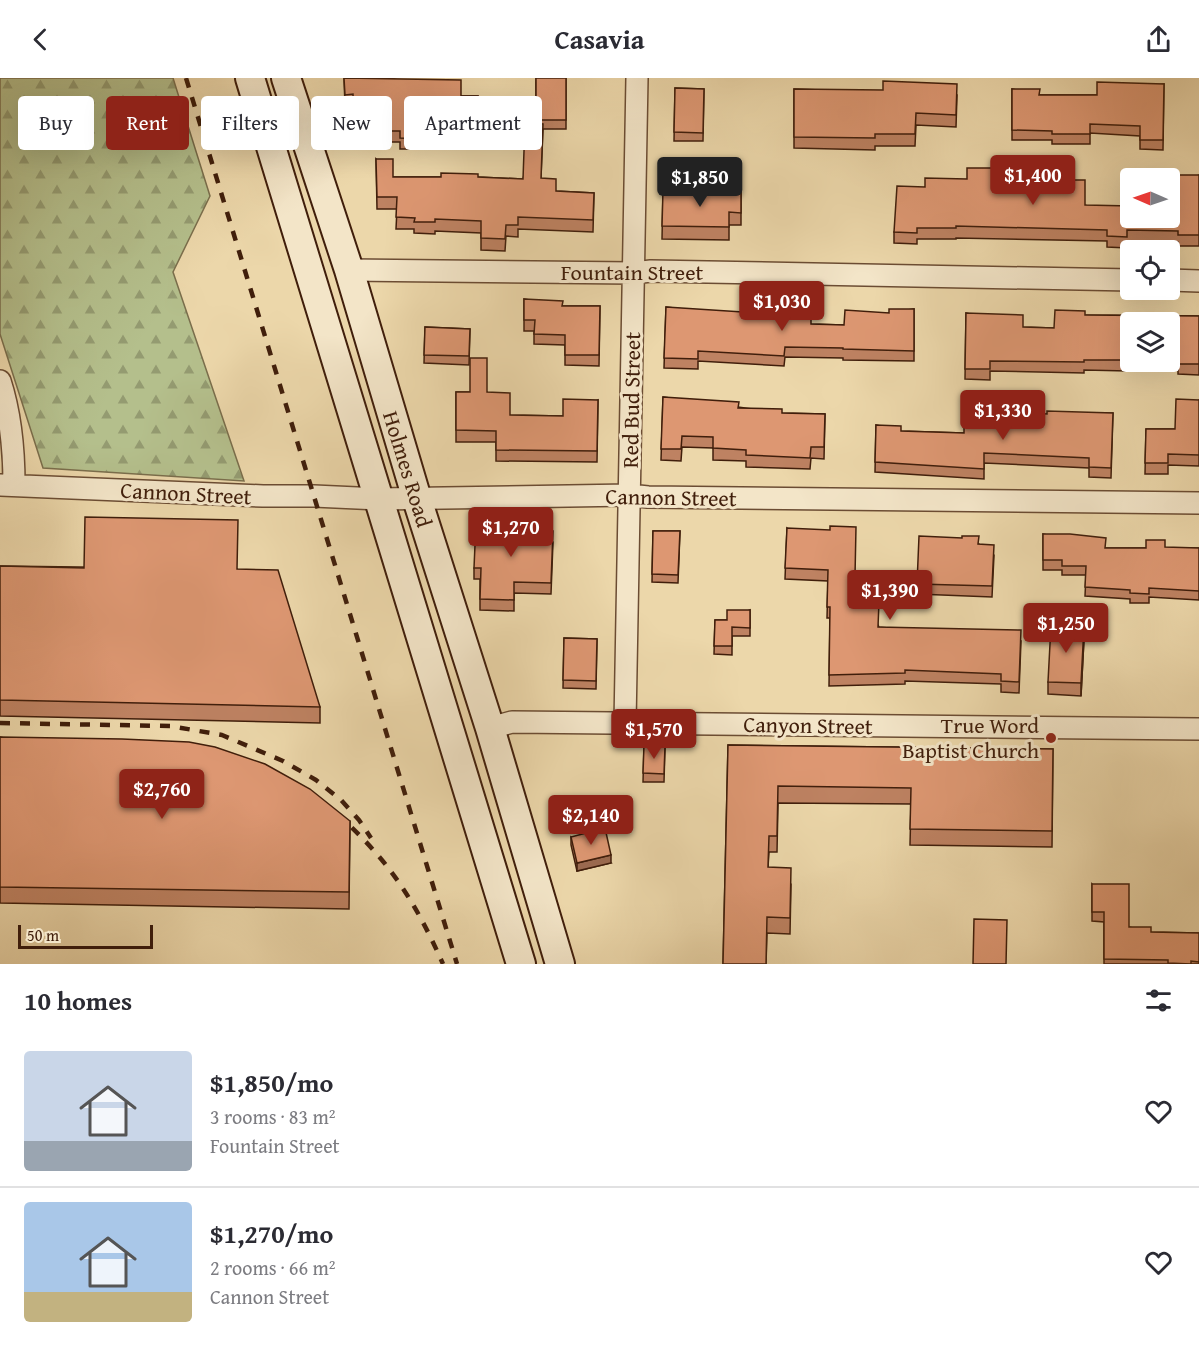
<!DOCTYPE html>
<meta charset="utf-8">
<style>
:root{--surface:#fff;--page:#f7f7f7;--text:#2b2b33;--muted:#7c7c81;--line:#e1e1e2;--accent:#8f2418}
body{margin:0;font-family:"Gentium Book Plus",serif;background:var(--page);color:var(--text);height:100vh;display:flex;flex-direction:column;font-size:22px;white-space:nowrap}
*{box-sizing:border-box;margin:0}
p{font-size:20px;color:var(--muted)}
.icon{flex:none;width:33px;height:33px;fill:none;stroke:currentColor;stroke-width:2;stroke-linecap:round;stroke-linejoin:round}
.map{position:relative;height:886px;overflow:hidden}
.panel{display:flex;flex-direction:column;background:var(--surface);flex:1}
.panel>*{flex:none}
.banner{position:absolute;left:18px;top:18px;width:600px;height:54px;display:flex;gap:12px}
.needle{width:39px;rotate:272deg}
.fabs{position:absolute;left:1120px;top:90px;display:grid;gap:12px}
.fabs a{display:grid;place-items:center;width:60px;height:60px;border-radius:6px;background:var(--surface);box-shadow:0 6px 24px #0002;font-size:30px}
.scale{position:absolute;left:18px;bottom:15px;width:135px;box-sizing:border-box;padding-left:6px;border:3px solid #401e0b;border-top:0;font-size:16px;line-height:21px;white-space:nowrap;color:#401e0b;-webkit-text-stroke:4px #f3e5c8;paint-order:stroke}
.price{position:absolute;translate:-50% -51px;padding:0 14px;border-radius:6px;background:var(--accent);color:#fff;font-size:20px;line-height:39px;filter:drop-shadow(0 2px 3px #0008)}
.price::after{content:'';position:absolute;left:50%;top:36px;width:18px;height:14px;margin-left:-9px;background:inherit;clip-path:polygon(0 0,100% 0,50% 100%)}
.price.selected{background:#222;color:#fff}
ul{padding:0;list-style:none}
li{display:flex;align-items:center;gap:18px;height:150px;padding:0 24px}
li+li{border-top:2px solid var(--line)}
li span{display:grid;place-items:center;flex:none;width:168px;height:120px;border-radius:6px;color:#555}
li>.icon{margin-inline-start:auto}
span .icon{width:72px;height:72px;fill:#fffc;stroke-width:1}
li b{font-size:26px}
h2{display:flex;justify-content:space-between;align-items:center;height:72px;padding:0 24px;font-size:26px}
.pill{padding:0 21px;border-radius:6px;background:var(--surface);box-shadow:0 6px 24px #0002;font-size:21px;line-height:54px}
.pill.selected{background:var(--accent);color:#fff}
header{display:flex;justify-content:space-between;align-items:center;height:78px;padding:0 24px;background:var(--surface);font-size:27px;font-weight:600}
.map>svg:first-child{display:block}
.forest{fill:url(#forest-firs);stroke:#7a6e4c;stroke-width:1.5}
.lines{fill:none;stroke-linecap:round;stroke-linejoin:round}
.minor-casing{stroke:#6b4c33;stroke-width:24}
.secondary-casing{stroke:#401e0b;stroke-width:32}
.minor{stroke:#f3e5c8;stroke-width:21}
.secondary{stroke:#f3e5c8;stroke-width:28}
.rail{stroke:#401e0b;stroke-width:4.5;stroke-dasharray:10 10;stroke-linecap:butt}
.wall{fill:#be8262;stroke:#401e0b;stroke-width:1.5;fill-rule:evenodd}
.shaded-wall{fill:#9b6a50;stroke:#401e0b;stroke-width:1.5}
.building{fill:#dd9772;stroke:#401e0b;stroke-width:1.5}
.poi-dot{fill:#8f2418;stroke:#f3e5c8;stroke-width:2}
.labels{text-anchor:middle;stroke-width:6;stroke-linejoin:round;paint-order:stroke}
.street-label{font-size:22px;fill:#401e0b;stroke:#f3e5c8}
.poi-label{font-size:22px;fill:#401e0b;stroke:#f3e5c8;text-anchor:end}
</style>
<header><svg class="icon" aria-label="back" viewBox="0 0 24 24"><path d="M15 5l-7 7 7 7"/></svg>Casavia<svg class="icon" aria-label="share" viewBox="0 0 24 24"><path d="M12 15V3M7 8l5-5 5 5M5 13v7h14v-7"/></svg></header>
<div class="map">
<svg width="1199" height="886" viewBox="0 0 1199 886">
<defs>
<pattern id="forest-firs" width="22" height="20" patternUnits="userSpaceOnUse" patternTransform="scale(1.5)"><rect width="22" height="20" fill="#b4bf8c"/><path d="M5 1l3.5 6h-7zM16 11l3.5 6h-7z" fill="#949b71"/></pattern>
</defs>
<rect width="100%" height="100%" fill="#ecd7aa"/>
<filter id="stains"><feTurbulence type="fractalNoise" baseFrequency=".00333" numOctaves="4"/><feColorMatrix values="0 0 0 0 .2 0 0 0 0 .09 0 0 0 0 .02 0 0 0 .5 -.17"/></filter>
<radialGradient id="worn" r=".72"><stop offset=".6" stop-color="#630" stop-opacity="0"/><stop offset="1" stop-color="#630" stop-opacity=".3"/></radialGradient>
<path class="forest" d="M0 0H173L210 118 173 194 244 403 43 390 0 256Z"/>
<g class="lines">
<g class="minor-casing">
<path id="minor" d="M349 192 633 195 651 193 1131 202
M1170 202 1199 203
M0 303C11 337 14 371 14 407
M0 407 263 418H314L379 421 629 417 648 419 1199 425
M625 645 637 0
M490 650 512 644 1199 651"/>
</g>
<g class="secondary-casing">
<path id="secondary" d="M250 0 521 886
M286 0 349 192 417 421 490 650 560 886"/>
</g>
<use href="#minor" class="minor"/>
<use href="#secondary" class="secondary"/>
<path class="rail" d="M186 0 457 886
M0 645 170 648 222 657 283 683 316 702 341 722 359 742 371 760
M337 736C389 782 415 823 443 886"/>
</g>
<path class="wall" d="M344 0 394 1 461 18H478L477 69 432 68V71H400V64H377V57L354 58 353 27 345 28Z
M536 0H566V51H543L541 100 556 113 594 115 593 154 518 151V159L506 158 505 173 481 172V155L435 153V156L414 155V151H396L397 131H377L376 81 393 99H478L523 101 536 46Z
M1164 6 1163 72 1140 71V58L1090 55V66H1052V62H1012V11L1039 17H1097Z
M675 10 704 11 703 63H674Z
M794 11 957 17 956 49 916 47 915 68H875V72L794 70Z
M1199 97V168H1178V164L1127 163V170L1107 169V163L956 160V161H917V166L894 165V154L925 109 999 103 1131 140 1178 106Z
M663 112 741 113V147H729V162L662 161Z
M524 221 562 228H600L599 288 565 287V267L534 266V253H524Z
M666 229 811 246 844 247 889 235 914 231V283L843 282V280L785 279 784 288 698 283V291L664 290Z
M966 235 1023 249 1054 250 1085 237 1199 238V297L1178 296V291L1128 290V293L1084 292V295L990 293V302L965 301ZM1131 244H1170V284H1131Z
M425 249 470 251 469 287 424 285Z
M456 314H487L510 337 563 338 598 322 597 384 496 383V364H456Z
M663 319 782 335 825 336 824 381 811 380 810 391 746 389V383L713 382V370L682 369 681 383 661 382Z
M1199 322V388L1168 387V396H1145L1146 351H1175Z
M1113 335 1111 400 1089 399V390L984 385V401L875 394 876 347 901 353 964 355 1000 348 1047 336Z
M787 450 855 498 879 549 1021 563 1019 615 1001 614V606L905 603V606L829 608 830 540H827L828 503 785 501Z
M516 452 553 464 551 516 514 515V533L480 532V501H474V490Z
M653 453H680L678 505 652 504Z
M1043 456 1106 470H1199V522L1149 519V525H1130V521L1085 518 1086 497H1062V492H1043Z
M979 466 994 477 992 519 917 516V506Z
M0 488 237 491 320 629V645L0 638Z
M750 532V558H732V577L714 576 715 542H727Z
M564 560 597 561 596 611 563 610Z
M1084 561 1081 618 1048 616V604Z
M0 659 350 743 349 831 0 825Z
M644 667 665 668 664 704H643Z
M728 667 1053 671 1052 769 910 767 911 726 778 725 777 774H769L768 789 791 806 790 856 767 855 766 886H723Z
M571 759 611 785 577 793 571 767Z
M1092 806 1129 849 1151 854 1199 855V886H1104V844L1092 843Z"/>
<path class="shaded-wall" d="M1084 549V561L1081 618V605Z
M611 777V785L577 793V785Z"/>
<path class="building" d="M344 0 461 2V18H478L477 58 432 57V61L400 60V53H377V46L354 47 353 16 345 17Z
M536 0H566V42H536Z
M883 3 957 6 956 37 916 35 915 56H875V60L794 59V11L883 12Z
M1097 4 1164 6 1163 62H1140V48L1090 46V56H1052V53L1012 52V11H1040L1039 17H1097Z
M675 10 704 11 703 55 674 54Z
M525 45 543 46 541 100 556 101V113L594 115 593 142 518 139V147H506L505 161 481 160V143L435 141V144H414L415 140 396 139 397 119H377L376 81H393V99H441V95L478 96V99L523 101Z
M967 90H999V103L1052 106V102H1085V127L1131 128V140H1170V106H1178V97H1199V157H1178V153L1127 152V159L1107 158V152L956 148V150H917V155L894 154 897 108 925 109V100L967 101Z
M663 112 741 113V135L729 134V149L662 148Z
M524 221 563 223 562 228H600L599 277H565V257L534 256 535 242H524Z
M666 229 743 234H811V246L844 247 845 232 889 235V231H914V273L843 271V270L785 269 784 278 698 273V281L664 280Z
M1055 232 1085 233V237L1199 238V286H1178V281H1170V244H1131V280H1128V282H1084V284L990 283V291H965L966 235 1023 237V249L1054 250Z
M425 249 470 251 469 278 424 277Z
M470 280H487V314L510 315V337L563 338V321L598 322 597 373 496 372V353L456 352V314H470Z
M663 319 739 324 738 330 782 331V335L825 336 824 369H811L810 380 746 377V372L713 370V359L682 358 681 371H661Z
M1176 321 1199 322V377L1168 376V385H1145L1146 351H1175Z
M1001 333 1047 336V333L1113 335 1111 390 1089 389V380L984 375V391L875 384 876 347 901 348V353L964 355V347L1000 348Z
M85 439 238 442 237 491 278 492 320 629 0 622V488L84 490Z
M476 444 516 445V452L553 453 551 505 514 504V522L480 521 481 490H474Z
M830 448 856 449 855 498 880 499 878 549 1021 552 1019 604 1001 603V596L905 592V595L829 597 830 529H827L828 492 785 490 787 450 830 452Z
M653 453H680L678 497 652 496Z
M1043 456H1070L1106 460 1105 470H1146V462H1165V469L1199 470V513L1149 510V516L1130 515V512L1085 509 1086 488H1062V482H1043Z
M919 458 962 460V458H979L978 466 994 467 992 508 917 506Z
M727 532H750V550L732 549V568H714L715 542H727Z
M1051 547 1084 549 1081 605 1048 604Z
M564 560 597 561 596 603 563 602Z
M0 659 122 661 189 664 215 669 265 686 310 711 350 743 349 814 0 809Z
M644 667 665 668 664 696 643 695Z
M728 667 1053 671 1052 753 910 751 911 710 778 708 777 758H769L768 789 791 790 790 840 767 839 766 886H723Z
M605 750 611 777 577 785 571 759Z
M1092 806H1129V849H1151V854L1199 855V884L1191 883V886L1168 885V882L1104 881V834H1092Z
M974 841 1007 842 1006 886H973Z"/>
<circle class="poi-dot" cx="1051" cy="660" r="6"/>
<g class="labels">
<g class="street-label">
<text x="632" y="202">Fountain Street</text>
<text transform="translate(631 322) rotate(-89)" y="8">Red Bud Street</text>
<text transform="translate(408 391) rotate(73)" y="8">Holmes Road</text>
<text transform="translate(186 415) rotate(3)" y="8">Cannon Street</text>
<text transform="translate(671 419) rotate(1)" y="8">Cannon Street</text>
<text transform="translate(808 647) rotate(1)" y="8">Canyon Street</text>
</g>
<g class="poi-label">
<text x="1039" y="655">True Word<tspan x="1039" dy="25">Baptist Church</tspan></text>
</g>
</g>
<rect width="100%" height="100%" filter="url(#stains)"/>
<rect width="100%" height="100%" fill="url(#worn)"/>
</svg>
<div class="fabs">
<a><svg class="needle" viewBox="-14 -14 28 28"><path d="M0-13l5 13h-10z" fill="#e53935"/><path d="M0 13l5-13h-10z" fill="#7c7c81"/></svg></a>
<a><svg class="icon" aria-label="locate" viewBox="0 0 24 24"><circle cx="12" cy="12" r="6"/><path d="M12 2v4M12 18v4M2 12h4M18 12h4"/></svg></a>
<a><svg class="icon" aria-label="layers" viewBox="0 0 24 24"><path d="M12 4l9 5-9 5-9-5zM3 14l9 5 9-5"/></svg></a>
</div>
<div class="scale">50 m</div>
<b class="price" style="left:1033px;top:128px">$1,400</b>
<b class="price selected" style="left:700px;top:130px">$1,850</b>
<b class="price" style="left:782px;top:254px">$1,030</b>
<b class="price" style="left:1003px;top:363px">$1,330</b>
<b class="price" style="left:511px;top:480px">$1,270</b>
<b class="price" style="left:890px;top:543px">$1,390</b>
<b class="price" style="left:1066px;top:576px">$1,250</b>
<b class="price" style="left:654px;top:682px">$1,570</b>
<b class="price" style="left:162px;top:742px">$2,760</b>
<b class="price" style="left:591px;top:768px">$2,140</b>
<div class="banner">
<a class="pill">Buy</a>
<a class="pill selected">Rent</a>
<a class="pill">Filters</a>
<a class="pill">New</a>
<a class="pill">Apartment</a>
</div>
</div>
<section class="panel">
<h2>10 homes<svg class="icon" aria-label="filters" viewBox="0 0 24 24"><path d="M4 7h16M4 17h16"/><circle cx="9" cy="7" r="2"/><circle cx="15" cy="17" r="2"/></svg></h2>
<ul>
<li><span style="background:linear-gradient(#c9d6e8 75%,#9aa5b1 0)"><svg class="icon" aria-label="home" viewBox="0 0 24 24"><path d="M3 11l9-7 9 7M6 9v11h12V9"/></svg></span><div><b>$1,850/mo</b><p>3 rooms · 83 m²</p><p>Fountain Street</p></div><svg class="icon" aria-label="heart" viewBox="0 0 24 24"><path d="M12 20l-8-8c-3-5 5-10 8-4 3-6 11-1 8 4z"/></svg></li>
<li><span style="background:linear-gradient(#a9c7e8 75%,#c2b280 0)"><svg class="icon" aria-label="home" viewBox="0 0 24 24"><path d="M3 11l9-7 9 7M6 9v11h12V9"/></svg></span><div><b>$1,270/mo</b><p>2 rooms · 66 m²</p><p>Cannon Street</p></div><svg class="icon" aria-label="heart" viewBox="0 0 24 24"><path d="M12 20l-8-8c-3-5 5-10 8-4 3-6 11-1 8 4z"/></svg></li>
</ul>
</section>
